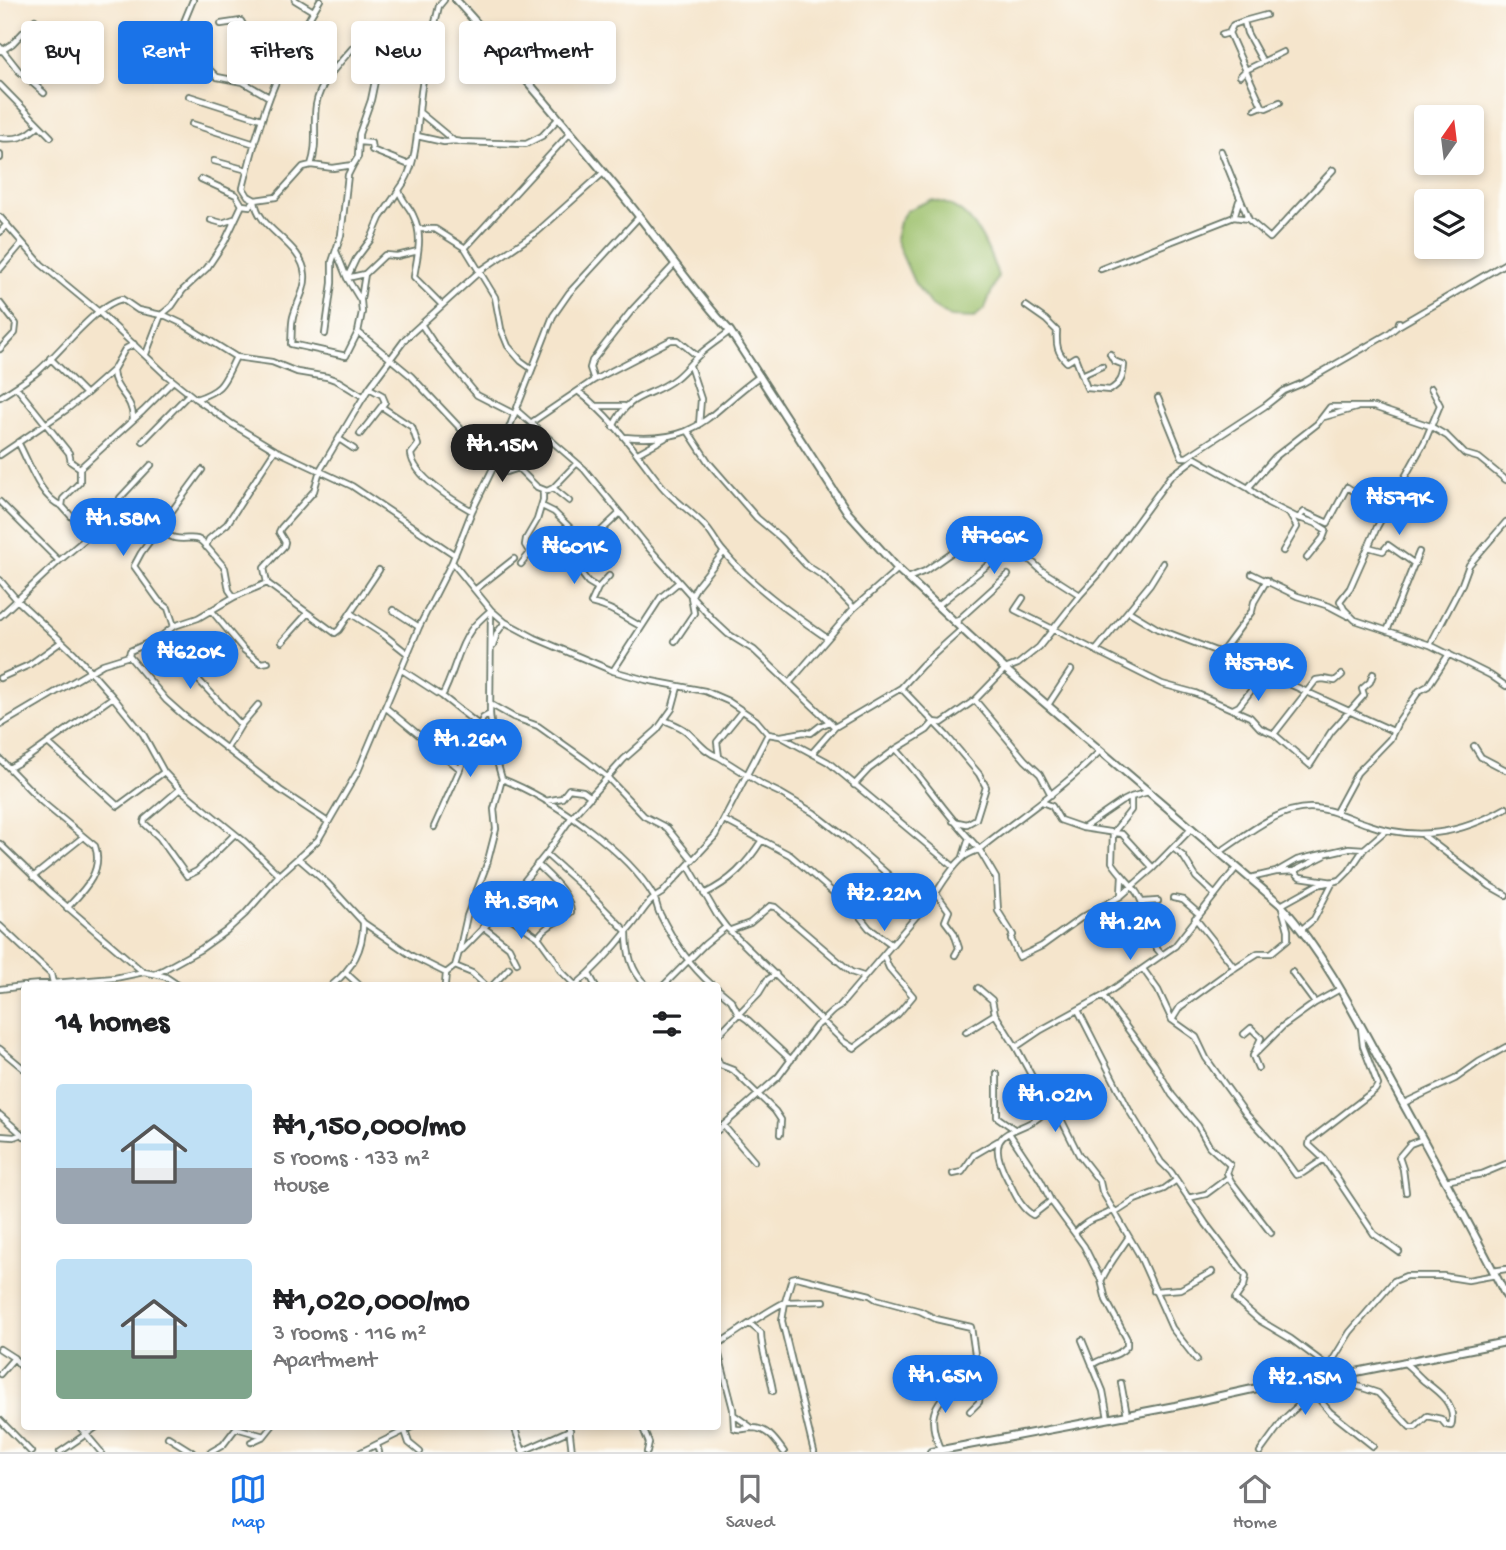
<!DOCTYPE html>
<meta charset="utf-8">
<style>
:root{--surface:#fff;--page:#f2f2f2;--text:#202124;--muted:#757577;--line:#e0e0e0;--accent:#1a73e8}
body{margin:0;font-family:"Gochi Hand",sans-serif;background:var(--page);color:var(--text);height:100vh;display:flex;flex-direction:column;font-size:26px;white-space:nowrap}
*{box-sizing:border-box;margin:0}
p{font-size:23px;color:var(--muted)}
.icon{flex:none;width:38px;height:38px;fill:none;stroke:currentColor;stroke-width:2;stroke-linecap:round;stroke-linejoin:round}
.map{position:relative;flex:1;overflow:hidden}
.details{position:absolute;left:21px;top:982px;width:700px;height:448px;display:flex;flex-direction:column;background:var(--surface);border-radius:7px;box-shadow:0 4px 10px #0003}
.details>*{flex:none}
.guide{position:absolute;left:21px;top:21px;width:700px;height:63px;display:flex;gap:14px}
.needle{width:46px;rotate:14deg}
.controls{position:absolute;left:1414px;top:105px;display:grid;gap:14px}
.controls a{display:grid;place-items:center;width:70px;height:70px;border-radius:7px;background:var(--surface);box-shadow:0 4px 10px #0003;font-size:35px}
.price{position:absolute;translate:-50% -60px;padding:0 16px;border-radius:24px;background:var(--accent);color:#fff;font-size:23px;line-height:46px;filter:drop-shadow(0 2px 4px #0008)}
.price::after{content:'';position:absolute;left:50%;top:42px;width:21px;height:16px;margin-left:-10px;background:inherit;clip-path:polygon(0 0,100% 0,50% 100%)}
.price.on{background:#222;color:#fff}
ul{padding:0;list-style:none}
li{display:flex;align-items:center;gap:21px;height:175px;padding:0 35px}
li span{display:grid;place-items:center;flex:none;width:196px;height:140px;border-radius:7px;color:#555}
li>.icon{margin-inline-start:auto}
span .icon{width:84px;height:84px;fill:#fffc;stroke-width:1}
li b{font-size:30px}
h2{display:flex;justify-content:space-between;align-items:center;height:84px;padding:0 35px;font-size:30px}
.tag{padding:0 24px;border-radius:7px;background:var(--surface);box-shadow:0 4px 10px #0003;font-size:24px;line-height:63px}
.tag.on{background:var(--accent);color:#fff}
.tabs{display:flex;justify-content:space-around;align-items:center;height:98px;border-top:2px solid var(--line);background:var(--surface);font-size:19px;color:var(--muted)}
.tabs a{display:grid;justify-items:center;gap:4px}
.tabs .on{color:var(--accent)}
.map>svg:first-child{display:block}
.green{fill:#9bc06b;stroke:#5d7e50;stroke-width:2}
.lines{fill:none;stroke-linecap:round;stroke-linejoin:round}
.street-casing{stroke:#6a7869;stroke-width:8}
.secondary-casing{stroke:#6a7869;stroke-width:10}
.street{stroke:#fff;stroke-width:4.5}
.secondary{stroke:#fff;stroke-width:6}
</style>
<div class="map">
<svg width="1506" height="1452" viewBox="0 0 1506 1452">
<rect width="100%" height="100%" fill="#fdfcf7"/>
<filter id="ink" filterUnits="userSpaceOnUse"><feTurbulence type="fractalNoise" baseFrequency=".0143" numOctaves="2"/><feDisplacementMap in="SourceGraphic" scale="14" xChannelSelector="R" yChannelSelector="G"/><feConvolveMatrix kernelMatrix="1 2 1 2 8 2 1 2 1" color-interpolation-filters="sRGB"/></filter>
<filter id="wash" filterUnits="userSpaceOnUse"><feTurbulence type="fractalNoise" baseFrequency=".00686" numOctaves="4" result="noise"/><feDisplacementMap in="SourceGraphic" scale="28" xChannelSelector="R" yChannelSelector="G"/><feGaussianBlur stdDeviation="1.57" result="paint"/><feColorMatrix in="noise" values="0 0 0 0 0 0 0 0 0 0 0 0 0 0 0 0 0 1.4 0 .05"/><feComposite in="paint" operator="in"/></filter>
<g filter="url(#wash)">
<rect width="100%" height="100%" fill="#f5e5cc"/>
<path class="green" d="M930 200C972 204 986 242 998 276L985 308 974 318 950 317 930 304 914 282 895 239 899 222 906 211Z"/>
</g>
<g filter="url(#ink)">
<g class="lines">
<g class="street-casing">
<path id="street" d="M295 0 313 11
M320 0C307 23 293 44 282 68 264 106 253 147 243 188L248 196 255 200C256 229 303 243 305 275 306 290 297 302 293 317 291 325 292 335 291 344L346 356 358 332 362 312 361 301 347 278 336 251
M221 24 241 21 249 35 289 55
M1229 33 1262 106 1255 109
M1222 35 1229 33 1233 25 1244 21
M0 47 19 71 44 93
M1 51 12 44 35 20
M153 54H167L174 46 193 0
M198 58 217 77 243 82 269 97
M1263 62 1247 33 1244 21 1266 15
M1240 76 1246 70 1283 52
M0 85 51 137
M189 96 261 119
M1262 106 1266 108 1280 102
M419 112 454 141 461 142 526 144 542 136 558 119
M192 124 255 144
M417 136 444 142 454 141
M0 138C17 140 27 137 39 125
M359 142 371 143 372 150 407 164 412 161
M1221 151 1249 220 1270 238 1333 170
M0 155V158
M214 161 247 170
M311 165C318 146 313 125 316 105 320 79 347 56 363 36
M201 179 236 195 242 205 250 206 255 200 276 197 303 167 311 165 333 168 353 165 358 157 359 134 371 100 376 76 387 50 398 49 424 71
M0 217 41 264 99 312 166 375 196 399 232 424 275 450 352 486 455 555
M1234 217 1239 201
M211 220 222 223 234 219
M419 229H435L465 248
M0 232 7 224
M0 269 22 243
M1101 269 1234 217 1248 219
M365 274 347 278 356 259 371 239 380 218 399 190
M361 299 365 274 385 255 397 256 418 251
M0 303 16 324 15 333 0 349
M441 304 414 277C417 255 424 237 413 215 409 206 401 200 399 190 421 162 416 120 422 86 426 59 433 32 439 6L444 0
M1026 306 1046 320 1057 331C1056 344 1057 353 1067 362L1075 357 1087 388 1110 390C1121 383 1123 378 1124 365L1114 361 1110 354
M421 324 433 342 477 395 514 414
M1398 326 1506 263
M358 332 411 376 460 428 478 452
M325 334 332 283V262L341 235 348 175 353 165
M146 354 161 315 172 306 183 290 207 268 225 241 242 205
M50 358 86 394
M690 366 701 399 699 425
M532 369 521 361 508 346 501 329 495 297 465 248 570 133
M113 371C114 392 133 396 133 419
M1082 375 1102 366
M594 380 590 368 592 361 632 310 674 265
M17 388 69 453 71 462 80 468V482L63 499 62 506
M1431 388 1440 405 1425 441 1377 527 1350 588 1340 601 1344 609 1355 620 1430 645 1490 675 1506 686
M579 392C612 417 636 453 661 485 673 500 691 511 704 525 712 533 716 543 723 551 751 585 791 613 827 638
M0 397C13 389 24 382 36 373 58 355 96 304 122 299L138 310 166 316 183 324 236 357 272 362 297 372 327 377 338 381 364 397
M1158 398 1182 457H1187L1265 406 1284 391 1303 383 1388 334 1398 326 1399 322
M196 399C225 389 223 382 236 357
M595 406H624
M382 407 412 427 418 445 411 454C413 476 454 501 472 511
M516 410 584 469 648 547 713 620 728 634 754 650 835 727 901 688 922 665 962 629
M1324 417 1356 408
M532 422 594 380 671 340H678L697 356
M613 427C630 390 650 399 676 378 685 371 691 362 700 354 709 346 720 339 730 331
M688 431 709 463 757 518 781 538 806 565 823 576 854 608
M360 434 385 402 382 395 369 388
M624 437C701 444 705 415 760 376
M339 439 354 449
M143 441 189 394
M18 442C29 462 40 498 62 506L89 536
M638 453 665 438
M0 455 66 410 86 394 113 370 125 349 134 344
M495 464 506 472 518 468 537 487 547 491 553 488 577 463
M80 468 143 411 173 381
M553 488 569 501
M1248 488 1275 457 1317 424 1330 407H1374L1430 426 1447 436 1465 454 1479 458 1506 480
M0 502 59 561
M542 506 554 512 587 544
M1299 518 1315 523 1326 530 1323 538 1307 558
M160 530C165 533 170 537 175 538 188 541 198 533 206 547
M1014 545 1041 570 1080 595
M1368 547 1383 551 1388 545 1415 564
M1283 551 1297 527 1290 515
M521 564 530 553 525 545 526 539 537 520 543 500V490
M1252 574 1297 596 1329 606 1348 616
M609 576 598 588 591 603C613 608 621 616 640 626
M908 578 925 571 961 546
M0 580 17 600 74 653 113 697 143 734 164 772 180 789 245 842 279 875
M267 583 264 568 284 546 285 542 279 532 281 528 314 491 320 470 369 388 406 338 480 271 537 232 603 173
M598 588 588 582 572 561 581 550 620 513
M476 589 514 559
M234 597 229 590 225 568 206 546 209 539 227 524 275 450
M1023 598 1015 610 1162 684 1195 693 1250 717 1260 728 1274 734 1310 765 1331 732 1364 695 1362 689 1370 682 1373 674
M937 606 1014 544 1021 525
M211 610 244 650 261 663 268 662
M393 610 419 627
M1128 611 1158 629 1221 653 1393 731
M350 613 384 635 408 654
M0 616 59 561 89 536 98 535 111 524 116 517 120 498 151 465
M956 622 1008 575
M174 626 168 608 159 601 134 566 141 553 202 470
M1387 631 1419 552
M159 638 241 725
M675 641 694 613 691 597 697 586 724 552
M282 642 307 614
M1430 645 1462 584 1469 565 1506 522
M493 646 497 633 505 622
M1097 649 1150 584 1163 563
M1221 653 1252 611 1254 602 1267 580
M129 656 166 700 184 716 280 790 328 822
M402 670 442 696 480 726
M613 671 661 597 679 582
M0 678 29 665 61 642
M790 682 854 608 898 569
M901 688 946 735 979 774 986 787 976 819 967 824 953 821
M442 696C454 675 457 649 471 630 476 623 484 616 491 610L505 622 535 638 613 671 646 680 705 691 728 701 756 720 768 734 780 736 828 762 954 867
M975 700 1025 760 1040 774 1051 795
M490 704 513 717 538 726 587 761 607 777 644 816 667 828 692 859
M1048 705 1071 670
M385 707 460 769
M1233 709 1239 706 1264 674
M742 711 717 742 719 757 763 785 780 793 814 813 845 837 923 905
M664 720C671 723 680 726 686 731 698 741 704 752 719 757
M0 725 103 664 129 656 130 651 159 638 174 626 198 618 234 597 267 583 335 633 339 630 379 570
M1274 734 1316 680 1323 679 1335 681 1342 675
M781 736 804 732 811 733 820 726 830 722
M48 743 118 806 164 772
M1474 746 1481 757 1506 770
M227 748 241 725 258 705
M812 753 835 727
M0 759 42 802 95 846C104 872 83 891 67 908
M9 768 27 758 113 697
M502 779C551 798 628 851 654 897 656 901 657 907 659 912 672 939 690 966 712 985
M854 785 869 769 896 749
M180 789 145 819 144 823 159 837 187 876 197 871 235 834
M546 801 562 798 569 789 583 791 591 797
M1042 802 1052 806 1060 820 1083 828 1122 834 1153 868
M1336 812 1357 773 1390 739 1398 722 1419 691 1428 686 1449 654
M724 820 790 855 858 914 869 928 891 944
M434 827 483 718 490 714
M1083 828 1121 802 1131 797
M1424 836 1490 886 1506 895
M969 838 979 849 996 878 998 911 1013 935 1011 939 1019 957 1042 946 1081 918 1121 896 1153 868 1192 828
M0 844 51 893 143 972
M1173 848 1183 856 1196 877 1214 894
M1220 852C1246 835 1277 808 1310 808 1330 808 1348 818 1367 824 1416 842 1461 834 1506 808
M546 854 585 889 627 932C627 953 631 971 646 985
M963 857 969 838C943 810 922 777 896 749L927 730 934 722 942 723 975 700 1005 669 1018 664 1039 647 1080 595 1100 573 1170 477 1195 458 1248 488 1268 503 1298 518 1304 512 1328 523 1347 487 1385 512
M299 859 328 884 363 922C364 949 352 969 332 985
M537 864C550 877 570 893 571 912 559 922 547 924 538 937
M688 865 717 915 726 927 844 1042 854 1048 898 1014 913 996 889 968 884 956
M1294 871 1300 877 1333 882 1314 919 1302 929
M1277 872 1294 871 1324 856
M33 877 83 837
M1250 878 1276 872 1297 860 1349 848 1364 849 1386 830
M704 894C731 881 746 865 762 840
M1121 895 1122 875
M1173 898 1183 900 1199 914
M473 899 500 911 546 854 571 818 624 759 657 730 672 709 678 687
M1143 902 1158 901
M1195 918 1235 968
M1131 922 1144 912C1141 889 1123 880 1112 862L1113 833 1131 810V797L1148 792
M364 923 412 956 446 973
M0 926 51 974 53 983
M483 927 509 947 517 963
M731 930 750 923 770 906 775 907 851 972 863 976
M1142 931 1162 955
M460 952 500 911 538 937 557 963 560 970 575 985
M955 955 959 948 954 933 945 921 949 911 936 893C944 881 952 867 963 858 968 853 976 852 982 847 1022 815 1064 788 1100 751
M455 966 472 973 485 985
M1143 969 1158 990 1172 1020 1196 1037 1206 1058 1225 1085 1246 1114 1276 1147 1296 1175 1303 1173 1324 1159
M1292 972 1315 1003
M155 974 166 977 178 985
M347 974 359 985
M589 974 595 985
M29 985 115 978 144 972 154 974 163 970 201 949 226 931 245 914 279 875 318 840 358 771 419 627 452 562 472 511 495 464 553 316 569 293 639 217
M445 985 446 973 455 966 459 952 467 916 487 864 496 829 494 809 502 779 494 751 490 714 491 610 452 562
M493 985 509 968
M576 985C595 969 613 949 629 929 640 917 647 900 662 893L715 836 768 734
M664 985 705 944 726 927
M978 988 992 1000 995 1014 1016 1047 1043 1097 1061 1119 1079 1155 1100 1182 1102 1191 1139 1254 1172 1328 1197 1360
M0 989 24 986
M718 989 731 1000 738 1013 748 1020 791 1060
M1103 996 1154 1064 1172 1095 1198 1126 1209 1146 1230 1165 1227 1173 1231 1181 1271 1233
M1078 1010 1130 1112 1161 1162 1171 1172 1206 1224 1246 1276 1244 1286 1235 1299 1259 1320 1291 1339 1329 1367
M1172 1020 1180 1007 1228 972 1258 953H1271L1288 939V930L1281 905 1317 885 1340 880 1349 871 1364 849
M1361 1028 1363 1046 1378 1085 1375 1090 1310 1140 1309 1145 1324 1159 1374 1234 1399 1252
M966 1032 995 1014
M1244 1034 1251 1028 1261 1038 1253 1056 1283 1026 1315 1003 1340 989
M718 1035 759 993 767 980 776 974
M1016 1047 1041 1030 1103 996 1175 946 1236 868
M0 1049 24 1069
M1253 1056 1258 1068
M718 1060 720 1065 733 1070 775 1111 781 1120 780 1134
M997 1074V1117L1014 1129
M1404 1103 1455 1079 1479 1062 1506 1047
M1049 1106C1030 1139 975 1119 1008 1180 1015 1193 1020 1208 1033 1215L1051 1201
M0 1115 24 1136
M1035 1119 1037 1086
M723 1125 754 1161
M718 1130 778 1077 816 1026C826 1020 829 1012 839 1007L936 893
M1009 1133 1041 1181 1051 1201 1084 1246 1101 1280 1106 1300 1127 1339V1346C1118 1358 1103 1356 1092 1365
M0 1136 14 1137 22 1134
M953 1174 962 1172 974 1155 998 1141
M1445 1181 1482 1174 1506 1164
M1406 1192 1403 1169 1399 1157 1410 1144 1423 1139
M1188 1198 1206 1194 1229 1177
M1115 1213 1135 1200 1164 1189 1175 1181
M1075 1233C1088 1217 1098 1220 1114 1210
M1493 1271 1506 1269
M1102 1279C1109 1264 1119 1252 1128 1238
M1154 1291 1181 1289 1212 1272
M750 1324 761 1333C761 1353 770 1370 773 1391
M1082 1340 1103 1391 1108 1418
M718 1344C741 1330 760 1315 785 1302L792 1278 797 1277 870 1295 876 1299 920 1311 936 1319 971 1327 977 1368 974 1385 968 1388C958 1385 953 1382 947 1374
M0 1349 14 1358 24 1370
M718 1351 733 1409 734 1428C741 1431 744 1428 751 1428 767 1427 776 1441 784 1452
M0 1374 14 1358
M1347 1374 1357 1386 1378 1393 1410 1427H1415L1427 1416 1441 1419 1446 1425 1451 1426C1457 1405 1439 1392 1424 1381 1417 1375 1411 1367 1403 1362
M1121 1383 1127 1415
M1313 1392 1330 1412 1373 1446
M970 1411 979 1402 980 1396 974 1385
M734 1415 752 1428
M0 1420 31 1452
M79 1426 101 1452
M514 1426 523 1452
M569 1426 572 1452
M642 1426 649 1443 647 1452
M405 1431 409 1443 420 1452
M168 1437 192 1452
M251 1442 264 1436 272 1426
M377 1445 379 1452
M940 1449C927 1417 932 1407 956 1383
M523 1451 570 1430
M60 1452 98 1426
M211 1452 223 1445 236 1428 264 1436
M361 1452 414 1426
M814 1452 782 1321 785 1302 824 1301
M1260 1452 1284 1419 1313 1392 1350 1332 1394 1281 1406 1276H1443L1468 1280 1496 1275"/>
</g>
<g class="secondary-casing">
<path id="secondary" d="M456 0C514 64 569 130 623 196 660 241 691 289 730 331L848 513 898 569 1005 669 1281 905C1326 956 1356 1017 1388 1076 1428 1149 1469 1222 1506 1296
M931 1452 1175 1406 1271 1385 1336 1376 1506 1342"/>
</g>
<use href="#street" class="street"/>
<use href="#secondary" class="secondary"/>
</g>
</g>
</svg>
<div class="controls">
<a><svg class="needle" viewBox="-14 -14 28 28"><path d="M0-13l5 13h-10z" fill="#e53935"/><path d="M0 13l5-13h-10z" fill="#757577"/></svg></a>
<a><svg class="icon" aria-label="layers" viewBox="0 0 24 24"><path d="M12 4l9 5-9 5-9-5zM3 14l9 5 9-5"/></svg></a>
</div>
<b class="price on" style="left:502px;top:484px">₦1.15M</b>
<b class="price" style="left:1399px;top:537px">₦579K</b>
<b class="price" style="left:123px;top:558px">₦1.58M</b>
<b class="price" style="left:994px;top:576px">₦766K</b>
<b class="price" style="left:574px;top:586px">₦601K</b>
<b class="price" style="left:190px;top:691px">₦620K</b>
<b class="price" style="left:1258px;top:703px">₦578K</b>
<b class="price" style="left:470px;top:779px">₦1.26M</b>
<b class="price" style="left:884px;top:933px">₦2.22M</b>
<b class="price" style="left:521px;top:941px">₦1.59M</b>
<b class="price" style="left:1130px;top:962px">₦1.2M</b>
<b class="price" style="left:1055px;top:1134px">₦1.02M</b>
<b class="price" style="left:945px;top:1415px">₦1.65M</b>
<b class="price" style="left:1305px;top:1417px">₦2.15M</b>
<div class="guide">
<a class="tag">Buy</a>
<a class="tag on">Rent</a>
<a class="tag">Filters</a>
<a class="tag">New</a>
<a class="tag">Apartment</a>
</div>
<section class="details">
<h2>14 homes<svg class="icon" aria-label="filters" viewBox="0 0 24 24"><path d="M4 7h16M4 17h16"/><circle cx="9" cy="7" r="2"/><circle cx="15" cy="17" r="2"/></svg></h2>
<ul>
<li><span style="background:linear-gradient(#bfe0f5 60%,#9aa5b1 0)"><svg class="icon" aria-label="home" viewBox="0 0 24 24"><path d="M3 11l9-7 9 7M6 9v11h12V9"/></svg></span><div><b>₦1,150,000/mo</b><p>5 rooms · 133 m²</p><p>House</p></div></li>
<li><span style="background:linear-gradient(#bfe0f5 65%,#7fa58c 0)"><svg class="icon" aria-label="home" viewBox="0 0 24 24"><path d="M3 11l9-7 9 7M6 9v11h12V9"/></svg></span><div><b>₦1,020,000/mo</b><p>3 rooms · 116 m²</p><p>Apartment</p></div></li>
</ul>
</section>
</div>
<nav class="tabs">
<a class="on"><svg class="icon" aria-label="map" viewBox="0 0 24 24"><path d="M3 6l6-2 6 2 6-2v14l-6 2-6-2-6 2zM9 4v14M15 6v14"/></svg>Map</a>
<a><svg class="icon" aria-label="saved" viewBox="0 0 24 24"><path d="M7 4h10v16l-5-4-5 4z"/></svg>Saved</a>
<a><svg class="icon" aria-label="home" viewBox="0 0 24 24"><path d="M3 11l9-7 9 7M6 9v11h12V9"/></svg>Home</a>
</nav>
